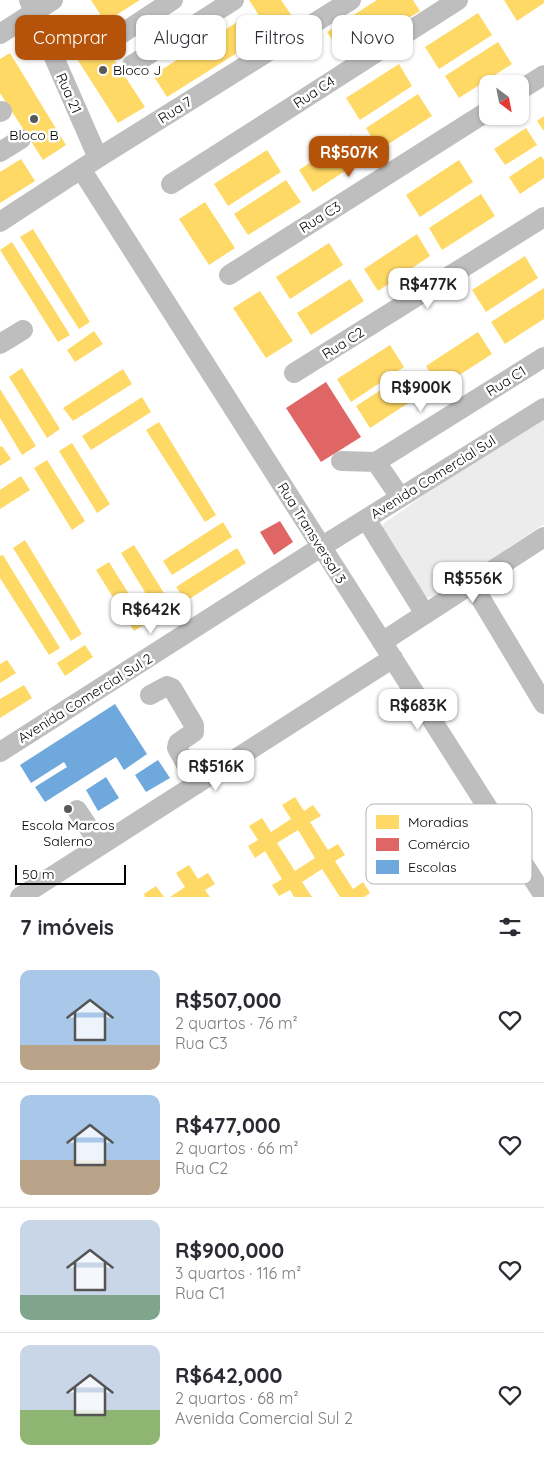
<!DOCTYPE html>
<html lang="pt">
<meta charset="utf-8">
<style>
:root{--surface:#fff;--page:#f7f7f7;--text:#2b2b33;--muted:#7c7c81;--line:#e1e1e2;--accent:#b45309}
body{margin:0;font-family:Quicksand,sans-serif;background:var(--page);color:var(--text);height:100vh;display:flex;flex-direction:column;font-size:19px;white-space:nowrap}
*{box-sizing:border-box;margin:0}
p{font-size:16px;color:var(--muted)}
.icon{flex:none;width:28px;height:28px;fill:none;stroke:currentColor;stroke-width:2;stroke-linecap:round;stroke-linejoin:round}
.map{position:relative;height:897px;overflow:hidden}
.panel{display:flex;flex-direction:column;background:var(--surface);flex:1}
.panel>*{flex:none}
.banner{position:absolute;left:15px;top:15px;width:515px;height:45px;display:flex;gap:10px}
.needle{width:32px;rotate:148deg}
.fabs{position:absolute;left:479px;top:75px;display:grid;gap:10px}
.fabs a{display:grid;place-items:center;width:50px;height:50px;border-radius:10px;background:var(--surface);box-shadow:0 1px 4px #0004;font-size:25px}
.scale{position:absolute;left:15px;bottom:12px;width:111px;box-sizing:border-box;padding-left:5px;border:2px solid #000;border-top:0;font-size:14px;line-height:18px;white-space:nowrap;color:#000;-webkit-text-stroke:4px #fff;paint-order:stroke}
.price{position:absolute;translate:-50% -42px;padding:0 11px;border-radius:10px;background:#fff;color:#222;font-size:16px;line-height:32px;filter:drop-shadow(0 1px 2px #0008)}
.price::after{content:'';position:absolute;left:50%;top:30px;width:15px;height:11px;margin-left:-8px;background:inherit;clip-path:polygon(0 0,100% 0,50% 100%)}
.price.current{background:var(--accent);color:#fff}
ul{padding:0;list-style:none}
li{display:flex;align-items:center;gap:15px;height:125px;padding:0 20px}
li+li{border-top:1px solid var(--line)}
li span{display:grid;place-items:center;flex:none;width:140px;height:100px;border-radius:10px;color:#555}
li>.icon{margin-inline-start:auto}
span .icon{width:60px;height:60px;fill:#fffc;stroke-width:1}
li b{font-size:21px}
h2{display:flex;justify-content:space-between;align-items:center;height:60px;padding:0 20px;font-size:21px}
.pill{padding:0 18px;border-radius:10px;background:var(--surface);box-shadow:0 1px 4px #0004;font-size:18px;line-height:45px}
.pill.current{background:var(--accent);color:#fff}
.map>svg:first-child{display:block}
.green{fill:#ececec}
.homes{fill:#ffd966;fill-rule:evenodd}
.shops{fill:#e06666}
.schools{fill:#6fa8dc}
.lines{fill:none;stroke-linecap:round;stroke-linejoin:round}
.minor{stroke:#bebebe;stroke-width:20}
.poi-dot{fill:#595959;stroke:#fff;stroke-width:2}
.labels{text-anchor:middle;stroke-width:5;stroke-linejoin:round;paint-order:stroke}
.poi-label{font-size:14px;fill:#000;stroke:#fff}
.street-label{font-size:14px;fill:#000;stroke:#fff}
.key{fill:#fff;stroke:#b2b2b2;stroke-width:1}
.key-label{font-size:14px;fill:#000}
</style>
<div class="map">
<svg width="544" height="897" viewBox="0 0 544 897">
<rect width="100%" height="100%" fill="#fff"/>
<path class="green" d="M544 418V524L434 597 420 598 380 538 383 524 424 495Z"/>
<path class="homes" d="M91 0H140L105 22Z
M249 0H281L292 16 269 31Z
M377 0H413L420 11 344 58 327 32Z
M504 0H544V3L517 21Z
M478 13 492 35 439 69 425 47Z
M86 17 145 107 118 123 61 34Z
M242 19 256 41 167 97 153 75Z
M498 42 512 64 459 98 445 76Z
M10 53 66 145 43 160 0 93V59Z
M399 64 412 86 360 120 346 98Z
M418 94 432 116 379 150 366 128Z
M544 116V131L537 121Z
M526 128 537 145 505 165 494 149Z
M352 135 365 158 313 192 299 170Z
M267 150 281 172 228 206 214 184Z
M541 156 544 160V178L520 194 509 177Z
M21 159 35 181 0 203V172Z
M459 160 473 182 420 217 406 195Z
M286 180 301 202 248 235 234 214Z
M481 194 495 216 442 250 429 228Z
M205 202 235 248 209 265 179 219Z
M33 229 90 322 79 329 20 237Z
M417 234 430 256 378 291 364 269Z
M12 242 70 335 58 342 0 250Z
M329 243 343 265 290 299 276 277Z
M525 256 538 278 486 312 472 290Z
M350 279 364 301 311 335 297 313Z
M544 288V319L505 344 491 322Z
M260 291 293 341 266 358 233 308Z
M94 331 103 344 75 362 67 350Z
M478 332 492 354 439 388 426 366Z
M390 345 404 367 351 402 337 379Z
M22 368 60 429 47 438 9 377Z
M123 369 132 384 73 421 63 408Z
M409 372 422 394 370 428 356 406Z
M0 389 36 446 22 455 0 418Z
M142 397 151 412 91 450 82 436Z
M159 422 216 515 205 522 146 430Z
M72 443 110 504 97 513 59 451Z
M2 446 11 459 0 466V447Z
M47 460 85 521 72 530 34 468Z
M21 476 30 490 0 509V490Z
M223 522 232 537 172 575 163 561Z
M25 540 82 634 71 641 13 548Z
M134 545 172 606 159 615 121 553Z
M237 548 246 563 186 601 176 587Z
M3 555 60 648 49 655 0 578V556Z
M109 562 147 623 134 631 96 570Z
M85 645 93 657 65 676 57 663Z
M7 660 16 673 0 683V664Z
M24 685 32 698 0 718V699Z
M295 797 304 811 313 805 321 816 310 822 328 850 338 844 345 855 335 861 353 889 363 882 370 893 364 897H340L322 869 302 882 312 897H294L290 890 279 896 272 885 282 879 265 851 255 858 248 846 258 840 249 826 262 818 271 832 291 819 282 805ZM298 830 315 858 295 871 277 843Z
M189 865 198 879 208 873 215 884 205 890 210 897H170L185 887 176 873Z
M156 886 164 897H145L144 894Z"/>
<path class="shops" d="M326 382 361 437 321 462 286 408Z
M280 521 293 542 274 555 260 532Z"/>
<path class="schools" d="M115 704 147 754 124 770 116 757 45 802 35 787 67 767 64 762 31 783 20 765Z
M158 760 170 778 146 792 135 775Z
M106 777 119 798 98 811 86 790Z"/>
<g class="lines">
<path class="minor" d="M29 0 98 158
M0 34 53 0
M115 38 173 0
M132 65 234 0
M520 90 544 75
M0 112 2 111
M0 152 21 139
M81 169 544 896
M171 184 458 0
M0 222 98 158 351 0
M229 275 488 111
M0 344 23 330
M294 373 544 217
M341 461 376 462
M400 497 376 462 544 357
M366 519 425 614
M472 584 544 704
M382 642 544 537
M150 695 167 686 172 688 194 725V732L178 743 177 748 197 784
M0 752 321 547 544 408
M77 810 100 845
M20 897 393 658"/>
</g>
<g class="poi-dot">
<circle cx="103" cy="70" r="5"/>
<circle cx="34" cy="119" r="5"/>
<circle cx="68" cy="809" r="5"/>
</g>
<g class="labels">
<g class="poi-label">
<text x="113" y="75" text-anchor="start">Bloco J</text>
<text x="34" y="140">Bloco B</text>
<text x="68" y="830">Escola Marcos<tspan x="68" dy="16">Salerno</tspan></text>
</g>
<g class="street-label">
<text transform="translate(314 92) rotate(-33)" y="5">Rua C4</text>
<text transform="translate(69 93) rotate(66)" y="5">Rua 21</text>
<text transform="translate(175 110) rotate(-32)" y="5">Rua 7</text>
<text transform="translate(320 217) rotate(-32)" y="5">Rua C3</text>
<text transform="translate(343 343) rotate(-32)" y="5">Rua C2</text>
<text transform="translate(506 381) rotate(-32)" y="5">Rua C1</text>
<text transform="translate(433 477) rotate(-32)" y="5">Avenida Comercial Sul</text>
<text transform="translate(312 533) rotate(58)" y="5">Rua Transversal 3</text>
<text transform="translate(85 698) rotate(-32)" y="5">Avenida Comercial Sul 2</text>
</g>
</g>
<rect x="366" y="804" width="166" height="80" rx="8" class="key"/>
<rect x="376" y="815" width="23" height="14" fill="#ffd966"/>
<rect x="376" y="838" width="23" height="13" fill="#e06666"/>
<rect x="376" y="860" width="23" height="14" fill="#6fa8dc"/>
<g class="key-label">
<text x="408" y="827">Moradias</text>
<text x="408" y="849">Comércio</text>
<text x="408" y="872">Escolas</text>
</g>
</svg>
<div class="fabs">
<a><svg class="needle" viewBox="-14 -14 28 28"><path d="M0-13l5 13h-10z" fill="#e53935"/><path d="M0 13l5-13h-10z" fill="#7c7c81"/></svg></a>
</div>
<div class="scale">50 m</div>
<b class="price current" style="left:349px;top:178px">R$507K</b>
<b class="price" style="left:428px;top:310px">R$477K</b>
<b class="price" style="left:421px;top:413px">R$900K</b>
<b class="price" style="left:473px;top:604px">R$556K</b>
<b class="price" style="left:151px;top:635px">R$642K</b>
<b class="price" style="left:418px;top:731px">R$683K</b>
<b class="price" style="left:216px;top:792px">R$516K</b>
<div class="banner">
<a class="pill current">Comprar</a>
<a class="pill">Alugar</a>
<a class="pill">Filtros</a>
<a class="pill">Novo</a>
</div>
</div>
<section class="panel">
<h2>7 imóveis<svg class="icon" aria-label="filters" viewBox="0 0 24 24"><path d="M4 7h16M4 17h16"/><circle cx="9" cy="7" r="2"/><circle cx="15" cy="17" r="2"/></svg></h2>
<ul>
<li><span style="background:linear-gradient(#a9c7e8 75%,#b9a48a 0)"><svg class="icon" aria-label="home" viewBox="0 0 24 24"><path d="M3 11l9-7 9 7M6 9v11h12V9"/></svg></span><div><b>R$507,000</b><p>2 quartos · 76 m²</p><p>Rua C3</p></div><svg class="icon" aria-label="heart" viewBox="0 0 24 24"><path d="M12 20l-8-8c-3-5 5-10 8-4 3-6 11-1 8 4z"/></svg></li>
<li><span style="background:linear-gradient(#a9c7e8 65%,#b9a48a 0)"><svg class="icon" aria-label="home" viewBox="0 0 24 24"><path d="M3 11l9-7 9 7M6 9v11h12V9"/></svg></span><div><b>R$477,000</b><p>2 quartos · 66 m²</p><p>Rua C2</p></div><svg class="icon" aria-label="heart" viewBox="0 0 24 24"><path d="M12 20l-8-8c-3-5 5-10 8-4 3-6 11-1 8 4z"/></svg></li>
<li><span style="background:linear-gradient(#c9d6e8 75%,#7fa58c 0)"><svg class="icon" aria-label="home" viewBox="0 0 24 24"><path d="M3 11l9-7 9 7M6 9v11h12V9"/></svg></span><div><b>R$900,000</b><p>3 quartos · 116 m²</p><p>Rua C1</p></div><svg class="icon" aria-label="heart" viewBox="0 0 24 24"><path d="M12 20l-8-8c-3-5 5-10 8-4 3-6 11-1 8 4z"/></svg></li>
<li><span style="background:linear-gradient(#c9d6e8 65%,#8fb573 0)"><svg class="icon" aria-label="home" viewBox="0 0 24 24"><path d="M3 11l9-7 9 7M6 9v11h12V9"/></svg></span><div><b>R$642,000</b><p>2 quartos · 68 m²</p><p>Avenida Comercial Sul 2</p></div><svg class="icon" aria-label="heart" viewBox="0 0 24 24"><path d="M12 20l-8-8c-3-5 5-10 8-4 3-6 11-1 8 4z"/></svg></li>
</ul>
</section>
